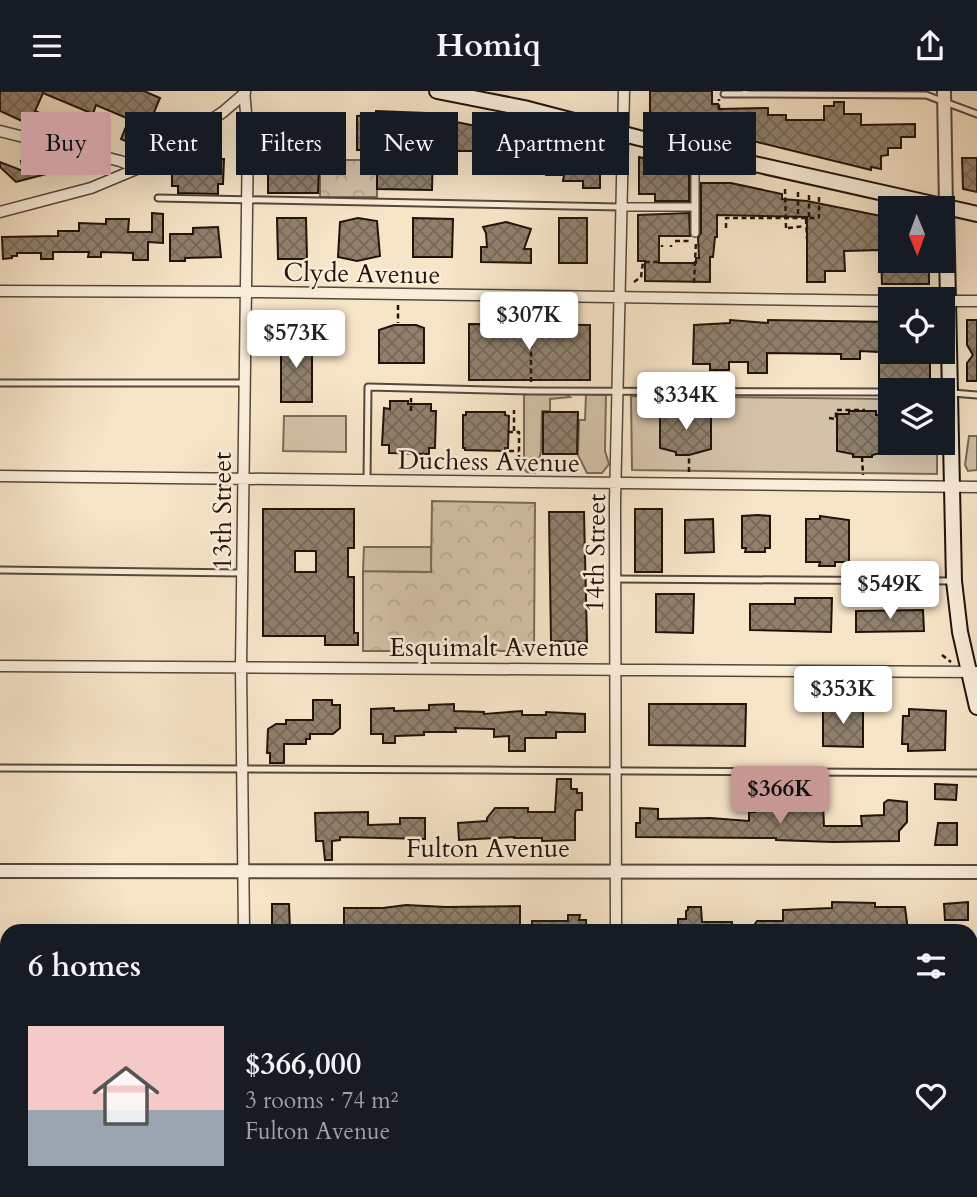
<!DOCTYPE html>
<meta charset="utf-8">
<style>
:root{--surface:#171b24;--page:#242831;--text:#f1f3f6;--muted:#9ea1a6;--line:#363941;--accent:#c59692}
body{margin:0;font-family:Cardo,serif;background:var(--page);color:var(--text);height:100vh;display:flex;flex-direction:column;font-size:26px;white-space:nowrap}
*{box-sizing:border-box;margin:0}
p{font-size:23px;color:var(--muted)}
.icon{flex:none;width:38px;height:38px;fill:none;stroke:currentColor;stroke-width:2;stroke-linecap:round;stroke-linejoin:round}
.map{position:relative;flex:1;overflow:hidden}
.panel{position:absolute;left:0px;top:833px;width:978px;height:273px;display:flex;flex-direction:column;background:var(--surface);border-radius:21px 21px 0 0;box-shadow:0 7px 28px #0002}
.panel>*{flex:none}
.hud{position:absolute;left:21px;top:21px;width:936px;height:63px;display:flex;gap:14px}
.needle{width:46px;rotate:179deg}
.buttons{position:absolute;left:878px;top:105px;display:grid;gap:14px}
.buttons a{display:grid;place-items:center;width:77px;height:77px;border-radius:0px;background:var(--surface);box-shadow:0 7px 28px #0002;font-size:35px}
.price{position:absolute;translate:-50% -60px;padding:0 16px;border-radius:7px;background:#fff;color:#222;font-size:23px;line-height:46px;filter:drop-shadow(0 2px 4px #0008)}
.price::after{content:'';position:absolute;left:50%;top:42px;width:21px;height:16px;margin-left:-10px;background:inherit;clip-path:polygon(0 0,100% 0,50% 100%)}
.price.on{background:var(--accent);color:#111}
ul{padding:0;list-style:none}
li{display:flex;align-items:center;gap:21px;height:175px;padding:0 28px}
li+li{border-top:2px solid var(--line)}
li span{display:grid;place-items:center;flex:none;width:196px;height:140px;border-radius:0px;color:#555}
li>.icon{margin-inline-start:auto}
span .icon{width:84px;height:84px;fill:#fffc;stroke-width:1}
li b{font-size:30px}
h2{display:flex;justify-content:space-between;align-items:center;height:84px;padding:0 28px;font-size:30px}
.tag{padding:0 24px;border-radius:0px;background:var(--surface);box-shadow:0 7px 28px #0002;font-size:24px;line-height:63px}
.tag.on{background:var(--accent);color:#111}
header{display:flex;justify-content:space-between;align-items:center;height:91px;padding:0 28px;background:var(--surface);font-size:32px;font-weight:700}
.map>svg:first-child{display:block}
.park{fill:url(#park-crowns);stroke:#7a6a59;stroke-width:2}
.garden{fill:#d3c1a8;stroke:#7a6a59;stroke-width:2}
.building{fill:url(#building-cross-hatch);stroke:#21130a;stroke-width:2;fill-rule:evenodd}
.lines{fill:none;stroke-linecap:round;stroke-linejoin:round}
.service-casing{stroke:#56483a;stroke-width:9}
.pedestrian-casing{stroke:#56483a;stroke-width:10}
.minor-casing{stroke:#56483a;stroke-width:13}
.tertiary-casing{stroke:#56483a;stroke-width:16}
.secondary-casing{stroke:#21130a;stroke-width:18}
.path{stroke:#21130a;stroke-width:2.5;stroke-dasharray:5 3.5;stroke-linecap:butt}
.service{stroke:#faeedb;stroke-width:5}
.pedestrian{stroke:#faeedb;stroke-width:7}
.minor{stroke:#faeedb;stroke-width:10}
.tertiary{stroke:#faeedb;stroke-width:12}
.secondary{stroke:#faeedb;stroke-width:14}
.labels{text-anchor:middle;stroke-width:5;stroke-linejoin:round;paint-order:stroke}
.street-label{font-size:26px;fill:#21130a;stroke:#faeedb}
</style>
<header><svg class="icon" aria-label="menu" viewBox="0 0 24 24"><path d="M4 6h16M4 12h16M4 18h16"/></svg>Homiq<svg class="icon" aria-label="share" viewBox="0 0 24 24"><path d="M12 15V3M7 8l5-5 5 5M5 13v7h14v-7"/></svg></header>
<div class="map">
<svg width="977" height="1106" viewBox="0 0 977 1106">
<defs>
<pattern id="park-crowns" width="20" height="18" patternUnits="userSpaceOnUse" patternTransform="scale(1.75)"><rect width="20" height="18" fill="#d3c1a8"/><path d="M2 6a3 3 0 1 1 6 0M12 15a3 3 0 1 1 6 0" fill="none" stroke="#b5a58f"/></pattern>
<pattern id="building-cross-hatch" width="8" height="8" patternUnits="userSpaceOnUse" patternTransform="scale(1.75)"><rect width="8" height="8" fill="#90806d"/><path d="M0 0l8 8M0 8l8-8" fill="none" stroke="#756858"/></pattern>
</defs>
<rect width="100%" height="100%" fill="#f7e5c8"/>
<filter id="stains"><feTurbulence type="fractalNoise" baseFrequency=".00286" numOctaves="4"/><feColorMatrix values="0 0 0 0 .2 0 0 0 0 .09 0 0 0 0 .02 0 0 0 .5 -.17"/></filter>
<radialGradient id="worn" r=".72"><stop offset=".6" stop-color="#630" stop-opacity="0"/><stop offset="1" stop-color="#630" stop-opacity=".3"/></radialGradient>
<path class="park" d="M320 69H377V106H320Z
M432 410 535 412 534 560H363V480L431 481Z"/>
<path class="garden" d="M526 301 566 303 570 306 550 308V320H542L541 361 535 382 527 381 524 378V305Z
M586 303 606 304 605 360 609 373 602 382H587L578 364 579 329H585Z
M631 305 891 308V352H937V383L632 379Z
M284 325H346V361L283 360Z
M969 345H977V379L968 380 965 374Z
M364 456H431V481L363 480Z"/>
<path class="building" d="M0 0H144L160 7 147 38 144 37 138 51 134 49 132 53 121 48 129 28 96 14 93 23 43 2 35 20 90 45 92 41 105 46 100 57 63 48 46 40 45 42 32 37 33 35 0 20Z
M650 0H712V13H718L719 18 768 17V24H786V29H824V15H834V11H844V23H861V34L915 33V46H901V57H888V64L881 65V78L871 76V79L720 42V39H709V37H700V35L683 33 657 26V24L650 22Z
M376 20 451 23V30L600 60V97H583V90H563L564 84H546V79H525V69H506V60H451V55L433 56 432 99 377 98V59H357V25L376 24Z
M297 24 321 25 318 102H268V70H296Z
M35 66 36 70 41 69 54 81 16 91 0 76V71L23 80 21 70Z
M639 66 655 70V74H675V77L689 80V110H655V103H639Z
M962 67H977V101L963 98Z
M209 68H224L223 93H218V103L178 102V95H172V81L198 79V72H209Z
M701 92H731L782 103V108L807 110 891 127V170H929V193H882L881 159 844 160 845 180H825V191H807V126L717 124V146H715L713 166H710V191L645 190V170H638V124L689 122 690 145H659V172H696V167H699L698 147 701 142Z
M152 122 163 123V152L148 151V169H133V162L101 161V166H88L89 161H53V168H41V162H17V165H12V167L3 168 2 146 58 145V140H79V132L106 133V128H129L128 141H152Z
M277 127H306L307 168H278Z
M358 127 377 130 380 165 357 170 338 166 340 131Z
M413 127 453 128 452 166H413Z
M559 127H587V172H559Z
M506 131 531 138 524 158H531V172L481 171V156H487L486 142 483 136Z
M218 136 221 166 185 167V170H170V143H193V137Z
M730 229 768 232V229L891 231V261H930V289H879V261L860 260V268H841V263L767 262V282H748V271H729V279H710V273H693L694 234 730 232Z
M967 229H977V290H967V272L973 264 967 254Z
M469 233 590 234V289H469Z
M394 234H416L424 237V272H379V239Z
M281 246H312V311H281Z
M390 310H408V313H431V320H436L435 357H429V363L389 362V354H382L384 317 390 318Z
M673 319H699V323L711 326V358L689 364H676V361L660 357V326H665V322H673Z
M849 320H876V324H883V327H889V360L872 364V366H853V363L837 360V323H849Z
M466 321H505V324L509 325 508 357H505V360L465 359V357H463V324H466Z
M543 321H578L577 363H543Z
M263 418H354V457H348V486H354V542H358V554H325V545H263ZM295 460H316V481H295Z
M635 418H662V481H635Z
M549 421H584L587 551 551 550Z
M758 424 770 425V457H765V461H745L746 457H742V425Z
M820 425 849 429V471H835V475H819L820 471H806V428H820Z
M713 428 714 461 685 462V429Z
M656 503H694L693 542 656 541Z
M795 507H832L831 541 750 539V513H795Z
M923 519 924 540 856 541V520Z
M313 609H332V614H340V637L333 643H310V648H306V653H284V672H270V662H267L268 638 276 633H286V629H313Z
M454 613V620L484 621V623L522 620V624H546V621L585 623V641H556V647H525V660H509V645L494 646V638L455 637 456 641H424V644L395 645V652H383V643H371V618L394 617V620L429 619V614Z
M649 613H746L745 655 649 654Z
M823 614 863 615V656L823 655Z
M909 618 946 620 945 659 908 660V653H902L903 625H909Z
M557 688H571V698H577V702H582V719H576L575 722V749L542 750V747H514V746L459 749 458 732 487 730V727L495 717H528V721H555Z
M935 693 957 694 956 709 935 708Z
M888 709 907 711V731L899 740V750L833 751 776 749V747L636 746V732H640V717L658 718V728L710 727 749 730V721H755V718L823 714 824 735H862L861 725 884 724V712Z
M368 721V734L400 733V727H425V748L340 746V749L332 750V769H325L323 750H316L315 722Z
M938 732H957V754H935Z
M832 811 875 812V816H905L908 840 851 838V839L827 840H759L753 836 757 830H783V819L832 817Z
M968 811V829H945L944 813Z
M272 813H289L290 840H272Z
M406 814 446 816 520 815V834L487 835V840H375V835L344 834V817H383Z
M688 816H701L702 831H732V840H678V828H686V820L688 819Z
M568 824H580L579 829H586V840H532V830H568Z"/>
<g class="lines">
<g class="service-casing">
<path id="service" d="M745 0V3L926 4 977 23
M724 3H745
M158 107 620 116
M0 292H244
M952 302 977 304
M367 389 368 296 531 300 891 301
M0 479 242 482
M615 488 952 490
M0 677C326 676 651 682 977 682
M971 879H977
M0 881H7
M971 1087H977
M0 1089H7"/>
</g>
<g class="pedestrian-casing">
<path id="pedestrian" d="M695 77V142
M620 116H695"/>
</g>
<g class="minor-casing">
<path id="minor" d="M0 40 120 70 139 77
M0 121 91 97 139 77 223 21 245 2
M0 200 261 201 891 210
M944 210H977
M0 385 977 396
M0 575 977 581
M244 840 241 576 248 43 244 0
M616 840 615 412 624 0
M971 982H977
M0 983H7
M248 1099V1106
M618 1106V1099"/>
</g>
<g class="tertiary-casing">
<path id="tertiary" d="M944 0 946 116
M0 780 977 781"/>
</g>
<g class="secondary-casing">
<path id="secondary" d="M437 0 524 17 639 47 977 123
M946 116 954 490 960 541 977 616"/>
</g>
<path class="path" d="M719 44V8
M785 98 786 137
M798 101V127
M809 104V126
M819 106V127
M806 128 807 148
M726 137V127H819
M788 137 805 135
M675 150H689
M662 154V156
M671 154V156
M634 191 641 186 643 171H659
M694 192 696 150
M398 214V232
M509 216 531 231
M531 291V231L541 224 546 216
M677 307V316H685L684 319
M411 320V307
M829 327 836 328V319H865
M514 340V319
M508 341H519V380
M402 362V379
M504 365 506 360H519
M862 366 863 384
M558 380V363
M689 381V364
M942 564 951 571"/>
<use href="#service" class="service"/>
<use href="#pedestrian" class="pedestrian"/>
<use href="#minor" class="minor"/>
<use href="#tertiary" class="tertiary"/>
<use href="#secondary" class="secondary"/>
</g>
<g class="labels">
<g class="street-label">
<text transform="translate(362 182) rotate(1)" y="9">Clyde Avenue</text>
<text transform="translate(489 370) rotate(1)" y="9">Duchess Avenue</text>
<text transform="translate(222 420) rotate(-90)" y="9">13th Street</text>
<text transform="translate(595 462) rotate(-89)" y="9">14th Street</text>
<text x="489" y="565">Esquimalt Avenue</text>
<text x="488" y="766">Fulton Avenue</text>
</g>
</g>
<rect width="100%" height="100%" filter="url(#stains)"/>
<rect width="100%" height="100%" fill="url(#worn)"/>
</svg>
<div class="buttons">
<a><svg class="needle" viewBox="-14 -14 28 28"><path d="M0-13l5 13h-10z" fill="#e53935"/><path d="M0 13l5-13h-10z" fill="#9ea1a6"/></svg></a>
<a><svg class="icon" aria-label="locate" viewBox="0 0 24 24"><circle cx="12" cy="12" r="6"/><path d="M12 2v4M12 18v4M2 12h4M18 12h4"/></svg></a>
<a><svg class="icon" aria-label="layers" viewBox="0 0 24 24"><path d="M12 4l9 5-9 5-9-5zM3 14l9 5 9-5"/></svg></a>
</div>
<b class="price" style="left:529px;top:261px">$307K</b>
<b class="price" style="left:296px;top:279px">$573K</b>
<b class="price" style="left:686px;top:341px">$334K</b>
<b class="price" style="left:890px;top:530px">$549K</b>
<b class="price" style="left:843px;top:635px">$353K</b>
<b class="price on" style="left:780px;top:735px">$366K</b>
<div class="hud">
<a class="tag on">Buy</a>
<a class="tag">Rent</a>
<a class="tag">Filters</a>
<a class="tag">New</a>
<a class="tag">Apartment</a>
<a class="tag">House</a>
</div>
<section class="panel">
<h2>6 homes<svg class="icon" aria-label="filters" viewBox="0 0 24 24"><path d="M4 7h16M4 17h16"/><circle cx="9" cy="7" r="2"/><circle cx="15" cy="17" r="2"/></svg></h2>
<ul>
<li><span style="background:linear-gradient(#f6c9c9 60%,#9aa5b1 0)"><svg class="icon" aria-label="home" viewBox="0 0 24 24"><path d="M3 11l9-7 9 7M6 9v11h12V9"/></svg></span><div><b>$366,000</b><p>3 rooms · 74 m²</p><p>Fulton Avenue</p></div><svg class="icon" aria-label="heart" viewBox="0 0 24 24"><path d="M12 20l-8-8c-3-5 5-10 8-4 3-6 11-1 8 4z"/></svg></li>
</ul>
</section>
</div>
